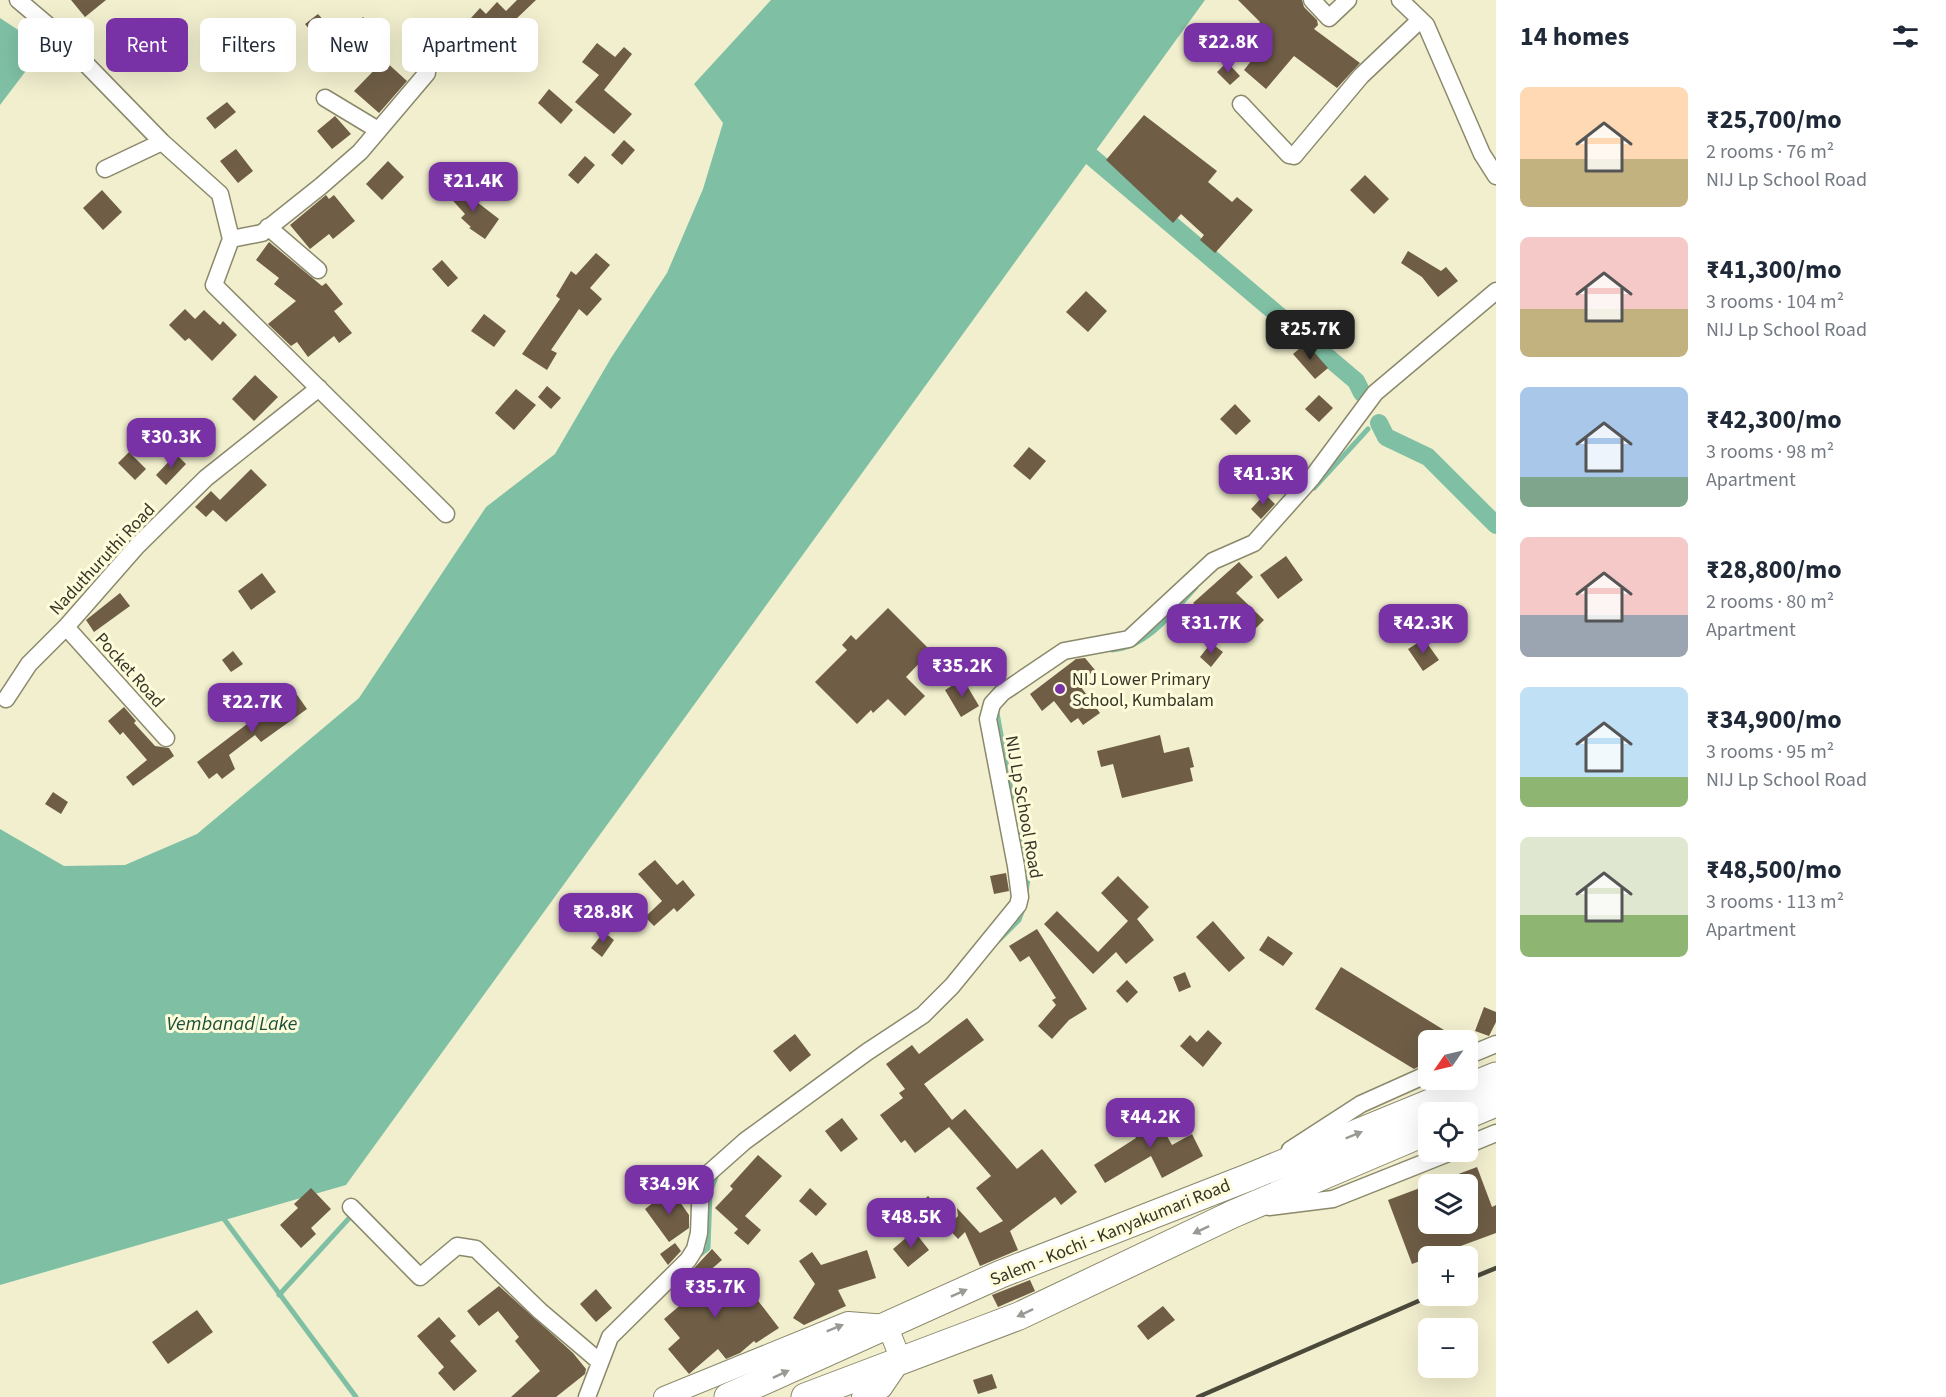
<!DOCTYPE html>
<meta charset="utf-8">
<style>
:root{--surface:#fff;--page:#f6f6f7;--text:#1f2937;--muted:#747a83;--accent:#7832a6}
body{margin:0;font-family:"Source Sans 3",sans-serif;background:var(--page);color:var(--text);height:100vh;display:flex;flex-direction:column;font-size:22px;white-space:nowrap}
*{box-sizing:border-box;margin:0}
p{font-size:20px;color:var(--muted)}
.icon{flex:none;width:33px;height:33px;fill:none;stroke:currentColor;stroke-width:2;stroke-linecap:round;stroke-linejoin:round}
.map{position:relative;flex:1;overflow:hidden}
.details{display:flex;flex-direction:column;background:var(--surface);width:450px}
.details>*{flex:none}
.hud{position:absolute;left:18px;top:18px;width:570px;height:54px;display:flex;gap:12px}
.needle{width:39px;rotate:236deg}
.buttons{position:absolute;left:1418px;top:1030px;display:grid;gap:12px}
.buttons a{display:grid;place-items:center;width:60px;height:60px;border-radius:9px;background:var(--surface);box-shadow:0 6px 24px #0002;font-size:30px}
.price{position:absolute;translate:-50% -51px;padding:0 14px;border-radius:12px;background:var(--accent);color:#fff;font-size:20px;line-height:39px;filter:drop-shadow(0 2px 3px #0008)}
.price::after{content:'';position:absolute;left:50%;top:36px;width:18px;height:14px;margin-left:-9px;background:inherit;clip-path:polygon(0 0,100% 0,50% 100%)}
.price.active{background:#222;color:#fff}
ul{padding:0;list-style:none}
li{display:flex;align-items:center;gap:18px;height:150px;padding:0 24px}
li span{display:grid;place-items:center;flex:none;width:168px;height:120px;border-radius:9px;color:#555}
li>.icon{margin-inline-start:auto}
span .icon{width:72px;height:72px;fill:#fffc;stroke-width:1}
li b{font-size:26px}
h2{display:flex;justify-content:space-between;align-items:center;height:72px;padding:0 24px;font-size:26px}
.tag{padding:0 21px;border-radius:9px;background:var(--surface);box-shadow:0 6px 24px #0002;font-size:21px;line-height:54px}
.tag.active{background:var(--accent);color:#fff}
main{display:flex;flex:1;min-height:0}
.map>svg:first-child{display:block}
.water{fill:#7fc0a5}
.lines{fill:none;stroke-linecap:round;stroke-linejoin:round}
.stream{stroke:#7fc0a5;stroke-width:5}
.canal{stroke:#7fc0a5;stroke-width:18}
.building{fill:#6f5d46}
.minor-casing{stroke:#8b896b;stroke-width:19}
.tertiary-casing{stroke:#8b896b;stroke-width:22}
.trunk-casing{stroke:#8b896b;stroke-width:29}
.minor{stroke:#fff;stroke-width:16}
.tertiary{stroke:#fff;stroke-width:20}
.trunk{stroke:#fff;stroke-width:27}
.rail{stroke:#4a493a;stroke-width:4.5}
.oneway{fill:#9a9a94}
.poi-dot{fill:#7832a6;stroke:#fefcdb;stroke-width:2}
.labels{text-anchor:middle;stroke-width:6;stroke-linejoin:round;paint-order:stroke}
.street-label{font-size:18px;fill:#363528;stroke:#fefcdb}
.poi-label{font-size:18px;fill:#363528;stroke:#fefcdb;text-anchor:start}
.water-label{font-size:20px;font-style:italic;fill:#1a4f3c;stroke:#fefcdb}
</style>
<main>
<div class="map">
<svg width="1496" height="1397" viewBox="0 0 1496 1397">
<rect width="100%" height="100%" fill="#f1efce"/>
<path class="water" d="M771 0H1205L346 1185 0 1285V829L64 866 125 865 197 834 359 698 486 507 555 454 611 358 667 273 703 189 723 123 694 84Z
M0 18 44 47 0 105Z"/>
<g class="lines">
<path class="stream" d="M1314 488 1368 429
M1112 650C1147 648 1174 611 1196 587
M997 713 1013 801
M1019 831 1028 879 1026 891
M998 941 1019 920 1023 909
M221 1215 356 1397
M697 1257 708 1248 710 1192 717 1174
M279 1295 352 1215"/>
<path class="canal" d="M1074 142 1356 381 1362 393
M1379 423 1386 437 1428 457 1496 525"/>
</g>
<path class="building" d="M71 0H106L85 17Z
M517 0H536L515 20 535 39 506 69 485 49 480 54 471 45 476 40 468 33 477 23 471 18 480 8 486 14 497 2 506 11Z
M1238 0H1302L1304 7 1317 20 1318 25 1314 29 1360 63 1337 88 1294 56 1266 89 1244 70 1263 46 1249 35 1260 22Z
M318 14 327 24 314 35 305 24Z
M363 17 386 38 369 57 345 36Z
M234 28 254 52 236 66 221 47 226 44 221 38Z
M597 43 615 57 624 47 632 54 604 90 632 114 614 134 575 102 599 75 582 62Z
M384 60 407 81 379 113 354 91Z
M1227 62 1240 76 1230 85 1217 72Z
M549 89 573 110 561 124 538 103Z
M227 102 236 112 215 129 206 118Z
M1144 115 1217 171 1208 182 1232 202 1237 197 1253 210 1215 253 1200 240 1204 235 1181 214 1173 223 1106 160Z
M335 116 351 134 332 149 317 131Z
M624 140 635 150 622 165 611 155Z
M236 149 253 171 238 183 220 161Z
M585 156 595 165 578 184 568 175Z
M388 161 404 177 382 200 366 184Z
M1365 175 1389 199 1374 214 1350 190Z
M455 185 499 219 485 239 469 228 471 227 461 218 465 214 446 193Z
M102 190 122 212 103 230 83 208Z
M326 195 329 199 334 195 355 221 333 239 329 234 310 249 290 225Z
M269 242 322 286 326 283 343 304 334 311 352 333 339 343 334 336 308 357 297 342 291 346 268 324 296 301 274 284 279 278 256 260Z
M1408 251 1441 271 1446 267 1458 281 1438 297 1422 277 1401 263Z
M596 253 610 265 590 288 602 299 587 316 579 309 551 350 557 353 547 370 522 354 560 299 556 296 571 271 576 275Z
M442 260 458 278 448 287 432 269Z
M1086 291 1107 311 1088 332 1066 312Z
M185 309 195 319 204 310 220 325 223 321 237 335 212 361 189 338 185 341 169 325Z
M484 314 506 331 494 347 471 331Z
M1306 343 1328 368 1315 379 1293 354Z
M255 375 278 397 254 421 232 399Z
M547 386 561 398 551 409 538 397Z
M516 389 536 405 514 430 495 413Z
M1319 395 1333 408 1319 422 1305 409Z
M1235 404 1251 421 1236 435 1220 419Z
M1029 447 1046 461 1030 480 1013 466Z
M129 452 146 469 135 480 118 463Z
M176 454 186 464 166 485 156 475Z
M251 469 267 485 226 522 213 510 206 517 195 507 211 491 220 500Z
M1265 494 1275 504 1261 519 1251 509Z
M1286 556 1303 580 1278 599 1260 575Z
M1239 562 1253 577 1236 593 1264 620 1246 638 1217 609 1207 618 1193 603Z
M262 573 276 592 251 610 238 591Z
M120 593 130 606 94 632 86 620Z
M888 608 931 651 906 677 925 696 905 716 888 699 873 713 871 710 857 724 815 682 847 650 842 645 851 635 856 640Z
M1424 639 1439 660 1423 671 1408 649Z
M1211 643 1223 652 1211 667 1200 657Z
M233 651 243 664 231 672 222 660Z
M1085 658 1095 670 1078 683 1100 713 1083 725 1078 718 1071 723 1054 701 1042 711 1030 694 1076 659Z
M963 679 979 706 961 717 945 690Z
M293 689 307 709 261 742 255 735 229 755 235 769 222 779 217 773 209 779 197 762Z
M124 707 136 721 134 723 155 746 169 748 174 756 133 786 126 777 147 760 123 732 120 735 108 721Z
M1160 735 1164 753 1189 747 1194 767 1190 768 1193 781 1122 798 1113 764 1101 767 1097 751Z
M53 792 68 802 61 814 45 804Z
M655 860 677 885 683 880 695 895 677 912 674 908 654 926 645 917 662 901 638 874Z
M1006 873 1009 891 994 894 990 876Z
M1118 876 1149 907 1137 919 1154 940 1126 964 1116 952 1093 974 1044 924 1057 911 1098 952 1128 921 1101 893Z
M1213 921 1245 958 1229 972 1196 937Z
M1037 929 1087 1009 1069 1020 1052 1039 1038 1026 1056 1005 1052 1000 1056 998 1029 956 1020 962 1009 946Z
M604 932 614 940 602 957 591 948Z
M1268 936 1293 953 1283 966 1259 950Z
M1341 967 1444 1030 1438 1041H1428V1057L1424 1064 1414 1069 1315 1009Z
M1185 972 1191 987 1179 992 1173 977Z
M1127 980 1138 992 1127 1003 1116 991Z
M1484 1007 1496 1012V1022L1489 1036 1475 1031Z
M967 1018 984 1040 924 1084 952 1120 965 1109 1017 1169 1042 1149 1077 1192 1061 1205 1055 1197 1010 1231 1018 1250 980 1266 965 1232 958 1239 947 1227 958 1216 957 1208 980 1233 1003 1221 976 1188 991 1176 949 1127 915 1153 905 1140 901 1143 880 1115 903 1098 899 1093 905 1089 886 1064 912 1045 919 1054Z
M1208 1030 1222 1043 1203 1067 1180 1046 1190 1035 1197 1042Z
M795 1034 811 1055 790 1072 773 1051Z
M1153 1107 1164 1121 1160 1124 1172 1145 1192 1134 1203 1156 1162 1178 1151 1156 1105 1183 1094 1165 1136 1138 1127 1125Z
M842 1118 858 1139 841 1152 825 1131Z
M758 1155 782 1176 745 1216 761 1230 748 1245 734 1233 738 1229 715 1208 733 1189 730 1186Z
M1477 1167 1492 1207 1496 1205V1233L1412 1264 1388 1200 1428 1185V1224H1467V1185L1432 1184Z
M311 1188 331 1209 311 1228 316 1234 301 1248 280 1225 298 1208 294 1204Z
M810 1188 827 1204 816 1216 799 1201Z
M671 1189 689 1215V1228L669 1242 645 1209Z
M928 1196 943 1212 927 1227 912 1211Z
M914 1231 929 1250 908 1267 893 1249Z
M675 1243 681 1251 668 1265 660 1254Z
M712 1249 722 1260 701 1278 721 1300 743 1281 779 1328 756 1343 754 1341 740 1353 726 1359 718 1349 689 1374 668 1349 680 1338 664 1319 684 1302 675 1292 683 1285 681 1282Z
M867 1250 876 1278 838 1290 846 1306 804 1325 793 1318 815 1284 799 1261 812 1252 821 1265Z
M1030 1280 1035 1291 998 1307 992 1295Z
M499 1286 573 1353 586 1369 585 1374 556 1397H511L540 1371 515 1341 519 1337 498 1311 479 1326 467 1311Z
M596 1289 612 1308 596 1322 580 1304Z
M1163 1306 1175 1320 1148 1340 1137 1326Z
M197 1310 213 1332 168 1364 152 1342Z
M439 1317 456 1336 450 1341 477 1371 454 1391 438 1373 444 1367 417 1336Z
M992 1374 997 1388 978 1394 973 1380Z"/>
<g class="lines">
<g class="minor-casing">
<path id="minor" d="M18 0 50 27 162 142 220 194 231 239 214 285 446 514
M1312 0 1329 18 1348 0
M1400 0 1426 25 1482 154 1496 176
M325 98 378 130
M1241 104 1289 155 1294 156 1361 76 1420 20
M105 169 162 142
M268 227 318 270
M231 239 262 233 321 186 360 152 427 73
M66 627 166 738
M6 699 29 664 66 627 137 546 206 478 319 388
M1467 1056 1496 1044
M1467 1145 1496 1133
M1290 1150 1361 1104 1428 1074
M351 1207 420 1277 457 1246 476 1249 540 1311 600 1362
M1269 1207 1333 1199 1451 1152
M587 1397 610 1337 688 1260 695 1249 699 1233 701 1180 745 1141 867 1052 923 1015 952 986 1018 905 1020 897 1016 866 988 719 992 704 1002 693 1064 651 1129 639 1213 561 1254 543 1311 479 1375 393 1496 291"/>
</g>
<g class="tertiary-casing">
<path id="tertiary" d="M664 1397 848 1322 887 1325 901 1360 882 1388 862 1397"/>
</g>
<g class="trunk-casing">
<path id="trunk" d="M1467 1115 1496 1103
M728 1397 1001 1274 1247 1178 1496 1076
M805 1397 1019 1316 1233 1214 1428 1131"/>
</g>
<use href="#minor" class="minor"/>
<use href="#tertiary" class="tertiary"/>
<use href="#trunk" class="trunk"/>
<path class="rail" d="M1467 1280 1496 1268
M1198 1397 1430 1296"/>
</g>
<defs><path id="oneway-solid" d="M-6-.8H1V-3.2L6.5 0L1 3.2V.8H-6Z" transform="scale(1.5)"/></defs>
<g class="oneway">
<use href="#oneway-solid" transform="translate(1354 1135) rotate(-22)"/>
<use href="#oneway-solid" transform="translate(1201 1230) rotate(155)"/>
<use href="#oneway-solid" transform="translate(959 1293) rotate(-24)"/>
<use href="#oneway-solid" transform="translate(1025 1313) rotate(155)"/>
<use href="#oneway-solid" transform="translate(835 1328) rotate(-22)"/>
<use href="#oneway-solid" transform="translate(781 1374) rotate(-25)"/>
</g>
<circle class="poi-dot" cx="1060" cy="689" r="6"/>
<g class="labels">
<g class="street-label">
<text transform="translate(102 559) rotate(-47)" y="6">Naduthuruthi Road</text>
<text transform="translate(130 670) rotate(48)" y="6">Pocket Road</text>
<text transform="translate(1024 807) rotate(80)" y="6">NIJ Lp School Road</text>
<text transform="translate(1110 1232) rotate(-22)" y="6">Salem - Kochi - Kanyakumari Road</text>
</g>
<g class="poi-label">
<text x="1072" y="685">NIJ Lower Primary<tspan x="1072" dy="21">School, Kumbalam</tspan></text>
</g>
<g class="water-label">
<text x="232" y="1030">Vembanad Lake</text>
</g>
</g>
</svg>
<div class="buttons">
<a><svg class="needle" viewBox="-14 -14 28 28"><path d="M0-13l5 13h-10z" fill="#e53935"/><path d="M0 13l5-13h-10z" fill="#747a83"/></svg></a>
<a><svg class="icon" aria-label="locate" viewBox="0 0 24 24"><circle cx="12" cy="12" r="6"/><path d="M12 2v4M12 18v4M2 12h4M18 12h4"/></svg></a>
<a><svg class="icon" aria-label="layers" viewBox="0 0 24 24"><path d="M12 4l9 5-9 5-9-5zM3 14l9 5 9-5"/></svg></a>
<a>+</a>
<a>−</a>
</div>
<b class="price" style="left:1228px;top:74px">₹22.8K</b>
<b class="price" style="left:473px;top:213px">₹21.4K</b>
<b class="price active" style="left:1310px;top:361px">₹25.7K</b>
<b class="price" style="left:171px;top:469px">₹30.3K</b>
<b class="price" style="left:1263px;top:506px">₹41.3K</b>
<b class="price" style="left:1211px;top:655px">₹31.7K</b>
<b class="price" style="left:1423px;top:655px">₹42.3K</b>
<b class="price" style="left:962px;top:698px">₹35.2K</b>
<b class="price" style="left:252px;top:734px">₹22.7K</b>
<b class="price" style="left:603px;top:944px">₹28.8K</b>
<b class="price" style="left:1150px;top:1149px">₹44.2K</b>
<b class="price" style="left:669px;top:1216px">₹34.9K</b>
<b class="price" style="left:911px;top:1249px">₹48.5K</b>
<b class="price" style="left:715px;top:1319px">₹35.7K</b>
<div class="hud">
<a class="tag">Buy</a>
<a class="tag active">Rent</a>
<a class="tag">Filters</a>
<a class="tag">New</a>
<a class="tag">Apartment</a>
</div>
</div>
<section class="details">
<h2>14 homes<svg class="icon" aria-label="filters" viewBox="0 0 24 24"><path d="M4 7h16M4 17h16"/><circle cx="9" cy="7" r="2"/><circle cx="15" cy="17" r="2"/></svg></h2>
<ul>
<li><span style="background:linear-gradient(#ffd9b3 60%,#c2b280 0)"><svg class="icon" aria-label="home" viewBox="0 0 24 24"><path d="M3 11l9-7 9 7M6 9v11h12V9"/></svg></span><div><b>₹25,700/mo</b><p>2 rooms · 76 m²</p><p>NIJ Lp School Road</p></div></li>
<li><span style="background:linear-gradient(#f6c9c9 60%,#c2b280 0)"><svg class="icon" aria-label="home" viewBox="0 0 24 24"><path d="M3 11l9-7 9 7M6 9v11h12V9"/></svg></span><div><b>₹41,300/mo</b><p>3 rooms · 104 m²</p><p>NIJ Lp School Road</p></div></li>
<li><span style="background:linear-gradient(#a9c7e8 75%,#7fa58c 0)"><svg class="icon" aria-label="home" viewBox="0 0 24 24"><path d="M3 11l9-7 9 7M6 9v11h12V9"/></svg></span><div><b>₹42,300/mo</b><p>3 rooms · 98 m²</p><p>Apartment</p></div></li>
<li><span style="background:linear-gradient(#f6c9c9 65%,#9aa5b1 0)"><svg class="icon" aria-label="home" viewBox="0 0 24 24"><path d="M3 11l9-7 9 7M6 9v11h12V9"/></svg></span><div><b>₹28,800/mo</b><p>2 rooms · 80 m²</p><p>Apartment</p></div></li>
<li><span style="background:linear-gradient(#bfe0f5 75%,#8fb573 0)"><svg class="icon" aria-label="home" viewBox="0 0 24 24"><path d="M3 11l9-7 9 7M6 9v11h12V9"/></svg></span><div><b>₹34,900/mo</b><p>3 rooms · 95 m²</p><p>NIJ Lp School Road</p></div></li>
<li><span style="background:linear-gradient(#dfe7d0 65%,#8fb573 0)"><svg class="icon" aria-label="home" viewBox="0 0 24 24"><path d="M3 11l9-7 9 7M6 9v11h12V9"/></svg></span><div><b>₹48,500/mo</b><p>3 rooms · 113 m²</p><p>Apartment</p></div></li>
</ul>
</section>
</main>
